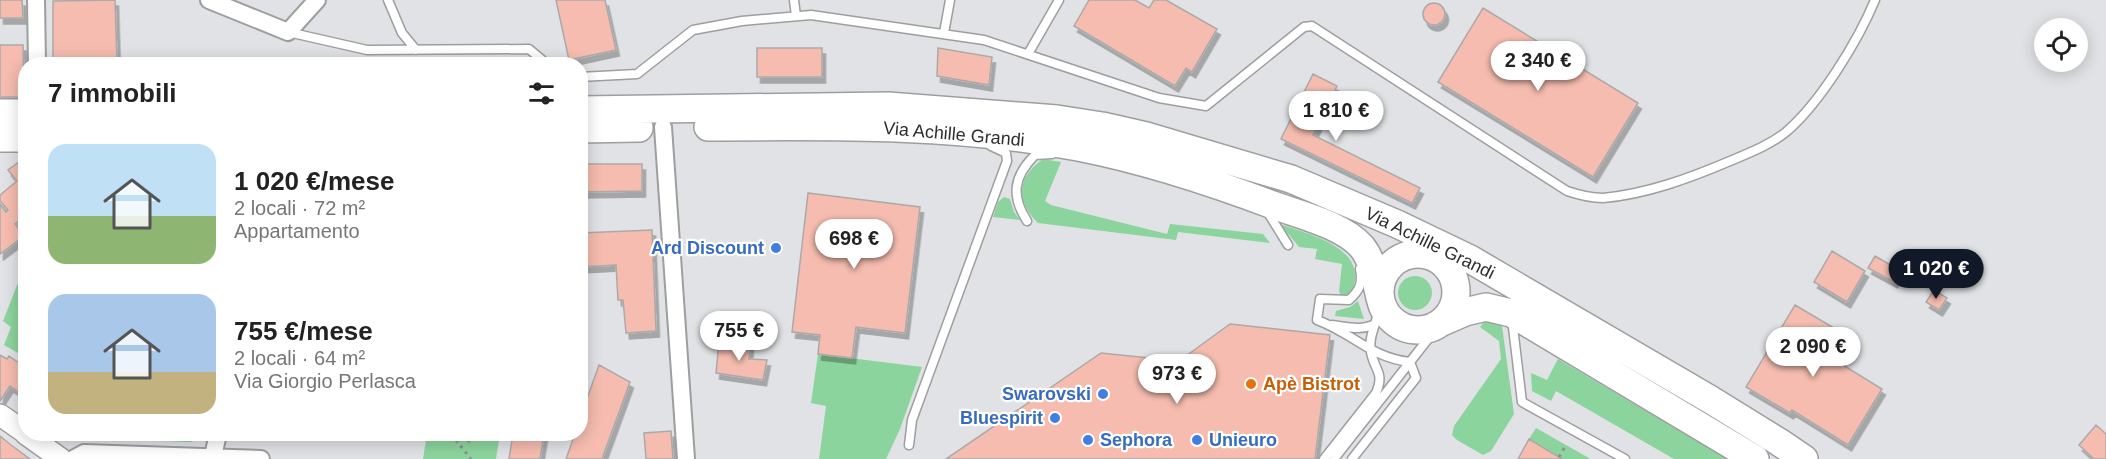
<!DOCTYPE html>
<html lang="it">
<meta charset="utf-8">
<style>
:root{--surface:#fff;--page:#f2f2f2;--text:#222;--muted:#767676;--accent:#111827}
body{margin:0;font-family:Helvetica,sans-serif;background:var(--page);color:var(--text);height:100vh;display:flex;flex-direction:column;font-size:22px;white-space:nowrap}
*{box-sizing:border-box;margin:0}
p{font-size:20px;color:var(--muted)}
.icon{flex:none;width:33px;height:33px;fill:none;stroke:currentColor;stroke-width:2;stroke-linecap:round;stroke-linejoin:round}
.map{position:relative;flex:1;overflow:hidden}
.sheet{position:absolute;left:18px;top:57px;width:570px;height:384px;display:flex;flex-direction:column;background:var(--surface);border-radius:24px;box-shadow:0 3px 15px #0003}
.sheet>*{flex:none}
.buttons{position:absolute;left:2034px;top:18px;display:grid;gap:12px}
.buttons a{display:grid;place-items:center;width:54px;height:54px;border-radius:50%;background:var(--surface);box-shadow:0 3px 15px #0003;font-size:30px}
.price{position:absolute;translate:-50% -51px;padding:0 14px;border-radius:21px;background:#fff;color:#222;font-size:20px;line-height:39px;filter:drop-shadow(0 2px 3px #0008)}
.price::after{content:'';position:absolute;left:50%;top:36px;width:18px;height:14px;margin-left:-9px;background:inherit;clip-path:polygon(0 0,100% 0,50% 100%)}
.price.on{background:var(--accent);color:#fff}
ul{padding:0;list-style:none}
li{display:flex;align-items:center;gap:18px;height:150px;padding:0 30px}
li span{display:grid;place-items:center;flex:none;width:168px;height:120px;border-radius:18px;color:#555}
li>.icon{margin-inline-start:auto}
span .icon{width:72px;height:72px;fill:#fffc;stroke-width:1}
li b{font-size:26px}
h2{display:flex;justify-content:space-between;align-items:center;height:72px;padding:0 30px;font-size:26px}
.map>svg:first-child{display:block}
.green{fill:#8cd49d}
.building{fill:#f5bcaf;stroke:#ada9a9;stroke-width:1.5;filter:url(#shadow)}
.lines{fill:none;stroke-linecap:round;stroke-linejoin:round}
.service-casing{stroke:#9e9ea1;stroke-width:11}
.minor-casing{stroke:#9e9ea1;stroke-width:20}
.tertiary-casing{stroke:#9e9ea1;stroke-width:24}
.primary-casing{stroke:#9e9ea1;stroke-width:30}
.path{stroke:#8e8f91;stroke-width:3;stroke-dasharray:3 4.5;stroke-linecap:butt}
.service{stroke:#fff;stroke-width:8}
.minor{stroke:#fff;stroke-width:16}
.tertiary{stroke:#fff;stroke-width:21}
.primary{stroke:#fff;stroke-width:27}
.shop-dot{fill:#3f7fe0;stroke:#fff;stroke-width:2}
.food-dot{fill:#e8710a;stroke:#fff;stroke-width:2}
.labels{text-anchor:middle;stroke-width:4.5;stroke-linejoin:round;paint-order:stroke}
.street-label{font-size:18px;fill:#2e2f30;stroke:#fff}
.shop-label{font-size:18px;font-weight:bold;fill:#366cbe;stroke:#fff;text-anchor:end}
.food-label{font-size:18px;font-weight:bold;fill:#c56008;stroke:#fff;text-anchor:start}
</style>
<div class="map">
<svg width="2106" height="459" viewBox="0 0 2106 459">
<defs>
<filter id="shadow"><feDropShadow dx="3.5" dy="6" stdDeviation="0" flood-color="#0004"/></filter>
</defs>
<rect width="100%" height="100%" fill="#e1e2e5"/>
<path class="green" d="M1043 159 1061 162 1045 201 1051 205 1167 234 1170 224 1263 234 1270 243 1178 232 1176 240 1038 223C1015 201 1017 177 1043 159Z
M1004 197 1010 199 1014 212 1020 220 993 217 998 202Z
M1280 224C1307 234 1364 246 1354 285 1352 292 1348 295 1341 296L1339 291 1342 264 1315 259 1317 249 1299 247Z
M25 265V357L4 345 11 327 3 321Z
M1398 293a17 17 0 1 1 34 0a17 17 0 1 1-34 0Z
M1358 301 1364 319 1335 316 1336 311 1350 307Z
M1488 317 1502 326 1514 414 1491 451 1483 455 1457 440 1452 435 1454 426 1501 359 1499 341 1480 327Z
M818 354 922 367 900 429 886 459H819L826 406 811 403Z
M1558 359 1727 459H1674L1556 391 1551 401 1532 391 1531 373 1547 380Z
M1536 428 1589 458 1588 459H1562L1529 439Z
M140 434H198L201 435 191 442 98 439Z
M427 434H500L496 459H423Z"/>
<path class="building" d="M0 0H22L23 18H0Z
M115 0 117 64H53V1Z
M556 0H605L616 50 569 60Z
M1089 0H1135L1149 8 1154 0H1166L1217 29 1192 72 1186 68 1175 86 1074 26Z
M1423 14a11 11 0 1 1 22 0a11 11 0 1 1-22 0Z
M1483 8 1638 103 1593 177 1438 82Z
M0 45H23L24 97H0Z
M757 48H822V77H757Z
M938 48 992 57 989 85 937 76Z
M1313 74 1337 86 1313 135 1420 188 1412 203 1281 139Z
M26 157V215L15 224 24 236 0 254V204L6 212 8 210 0 201V195L17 181 8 170Z
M580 164H642V191L580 192Z
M808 193 920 207 905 333 856 327 852 358 818 354 820 335 792 332Z
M652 230 656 331 626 333 623 300H618L616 265 580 267V233Z
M1832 251 1865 271 1847 302 1814 282Z
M1875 256 1901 271 1894 282 1868 268Z
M1934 290 1947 298 1939 310 1926 302Z
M1795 305 1839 331 1825 354 1882 389 1848 445 1792 410 1790 413 1746 387Z
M1230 324 1330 335 1315 459H946L1101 353 1179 361Z
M719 341 750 345 749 359 767 360 763 380 716 373Z
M0 355 7 359 9 356 26 368V397L10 386 0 401Z
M599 365 630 382 602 459H566L575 434H580V418Z
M2096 425 2106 434V459H2094L2079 445Z
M671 431 673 459H646L644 433Z
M513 434H544L540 459H509Z
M0 436 11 445 30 459H0Z
M1529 439 1562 459H1518Z"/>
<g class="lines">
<g class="service-casing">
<path id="service" d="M388 0 402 33 416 50
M794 0 796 16
M288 32 367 50 529 49 547 64
M944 33 950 0
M1028 54 1059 0
M580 77 637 74 693 30 742 21 811 15 984 40 1159 98 1206 106 1304 27 1312 26 1567 191C1579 195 1591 198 1603 198 1647 194 1690 178 1730 161 1749 153 1770 145 1786 132 1820 103 1858 41 1875 0
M1267 211 1288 245
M1027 221C1011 196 1013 177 1035 155L1052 154
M1512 319 1522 402 1625 459
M1332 325C1348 327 1361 331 1375 324L1381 303
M909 445 912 420 1007 161 1006 153 991 146
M1324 459 1376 393C1385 372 1374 370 1371 352 1369 342 1372 333 1375 324
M1334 459 1439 325
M1352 459 1416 378 1410 362C1369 357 1353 333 1317 320L1320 299 1349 300C1359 291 1363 284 1360 269"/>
</g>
<g class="minor-casing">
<path id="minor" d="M36 0 37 64
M209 0 288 32 317 0
M663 127 686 459
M213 456 218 434
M73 459 84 453 261 459"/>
</g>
<g class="tertiary-casing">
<path id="tertiary" d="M0 415 26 433
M26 434 61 459"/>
</g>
<g class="primary-casing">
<path id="primary" d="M580 110 888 106 1057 119 1102 126 1146 136 1291 179 1397 224 1470 259 1711 400 1779 442 1804 459
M0 113H26
M708 127C831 126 956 124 1078 147 1145 160 1209 181 1273 205 1300 215 1343 225 1362 247 1373 261 1376 281 1380 298
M580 129 639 128
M0 138H26
M1380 292a38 38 0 1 1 76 0a38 38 0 1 1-76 0Z
M1442 322 1465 312 1486 307 1511 313 1755 459"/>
</g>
<path class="path" d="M26 333 22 348 26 349
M185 434 195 439
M451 434 471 459
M463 434 472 445
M1559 457 1566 445"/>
<use href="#service" class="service"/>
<use href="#minor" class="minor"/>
<use href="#tertiary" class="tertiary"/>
<use href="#primary" class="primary"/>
</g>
<g class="shop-dot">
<circle cx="776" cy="248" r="6"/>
<circle cx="1103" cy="394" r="6"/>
<circle cx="1055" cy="418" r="6"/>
<circle cx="1088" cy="440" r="6"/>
<circle cx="1197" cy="440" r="6"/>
</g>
<circle class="food-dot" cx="1251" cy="384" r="6"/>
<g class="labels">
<g class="street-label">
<text transform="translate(954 134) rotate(5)" y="6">Via Achille Grandi</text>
<text transform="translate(1430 243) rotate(26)" y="6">Via Achille Grandi</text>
</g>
<g class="shop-label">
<text x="764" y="254">Ard Discount</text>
<text x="1091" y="400">Swarovski</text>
<text x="1043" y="424">Bluespirit</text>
<text x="1100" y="446" text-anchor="start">Sephora</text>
<text x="1209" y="446" text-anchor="start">Unieuro</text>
</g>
<g class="food-label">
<text x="1263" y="390">Apè Bistrot</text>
</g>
</g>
</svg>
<div class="buttons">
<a><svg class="icon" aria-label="locate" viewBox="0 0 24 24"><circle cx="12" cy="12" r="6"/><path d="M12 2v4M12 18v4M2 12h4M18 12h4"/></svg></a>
</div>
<b class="price" style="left:1538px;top:92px">2 340 €</b>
<b class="price" style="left:1336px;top:142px">1 810 €</b>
<b class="price" style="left:854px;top:270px">698 €</b>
<b class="price on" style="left:1936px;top:300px">1 020 €</b>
<b class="price" style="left:739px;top:362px">755 €</b>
<b class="price" style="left:1813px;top:378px">2 090 €</b>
<b class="price" style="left:1177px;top:405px">973 €</b>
<section class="sheet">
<h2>7 immobili<svg class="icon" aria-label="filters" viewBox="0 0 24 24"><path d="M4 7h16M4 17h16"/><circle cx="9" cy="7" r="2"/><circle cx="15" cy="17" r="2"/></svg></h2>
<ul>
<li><span style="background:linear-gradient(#bfe0f5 60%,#8fb573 0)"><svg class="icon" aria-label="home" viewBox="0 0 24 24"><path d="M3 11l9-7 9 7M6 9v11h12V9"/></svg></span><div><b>1 020 €/mese</b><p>2 locali · 72 m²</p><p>Appartamento</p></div></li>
<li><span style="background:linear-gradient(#a9c7e8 65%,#c2b280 0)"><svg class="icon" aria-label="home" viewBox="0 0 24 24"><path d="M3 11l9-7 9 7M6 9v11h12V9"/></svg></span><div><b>755 €/mese</b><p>2 locali · 64 m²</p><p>Via Giorgio Perlasca</p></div></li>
</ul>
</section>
</div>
